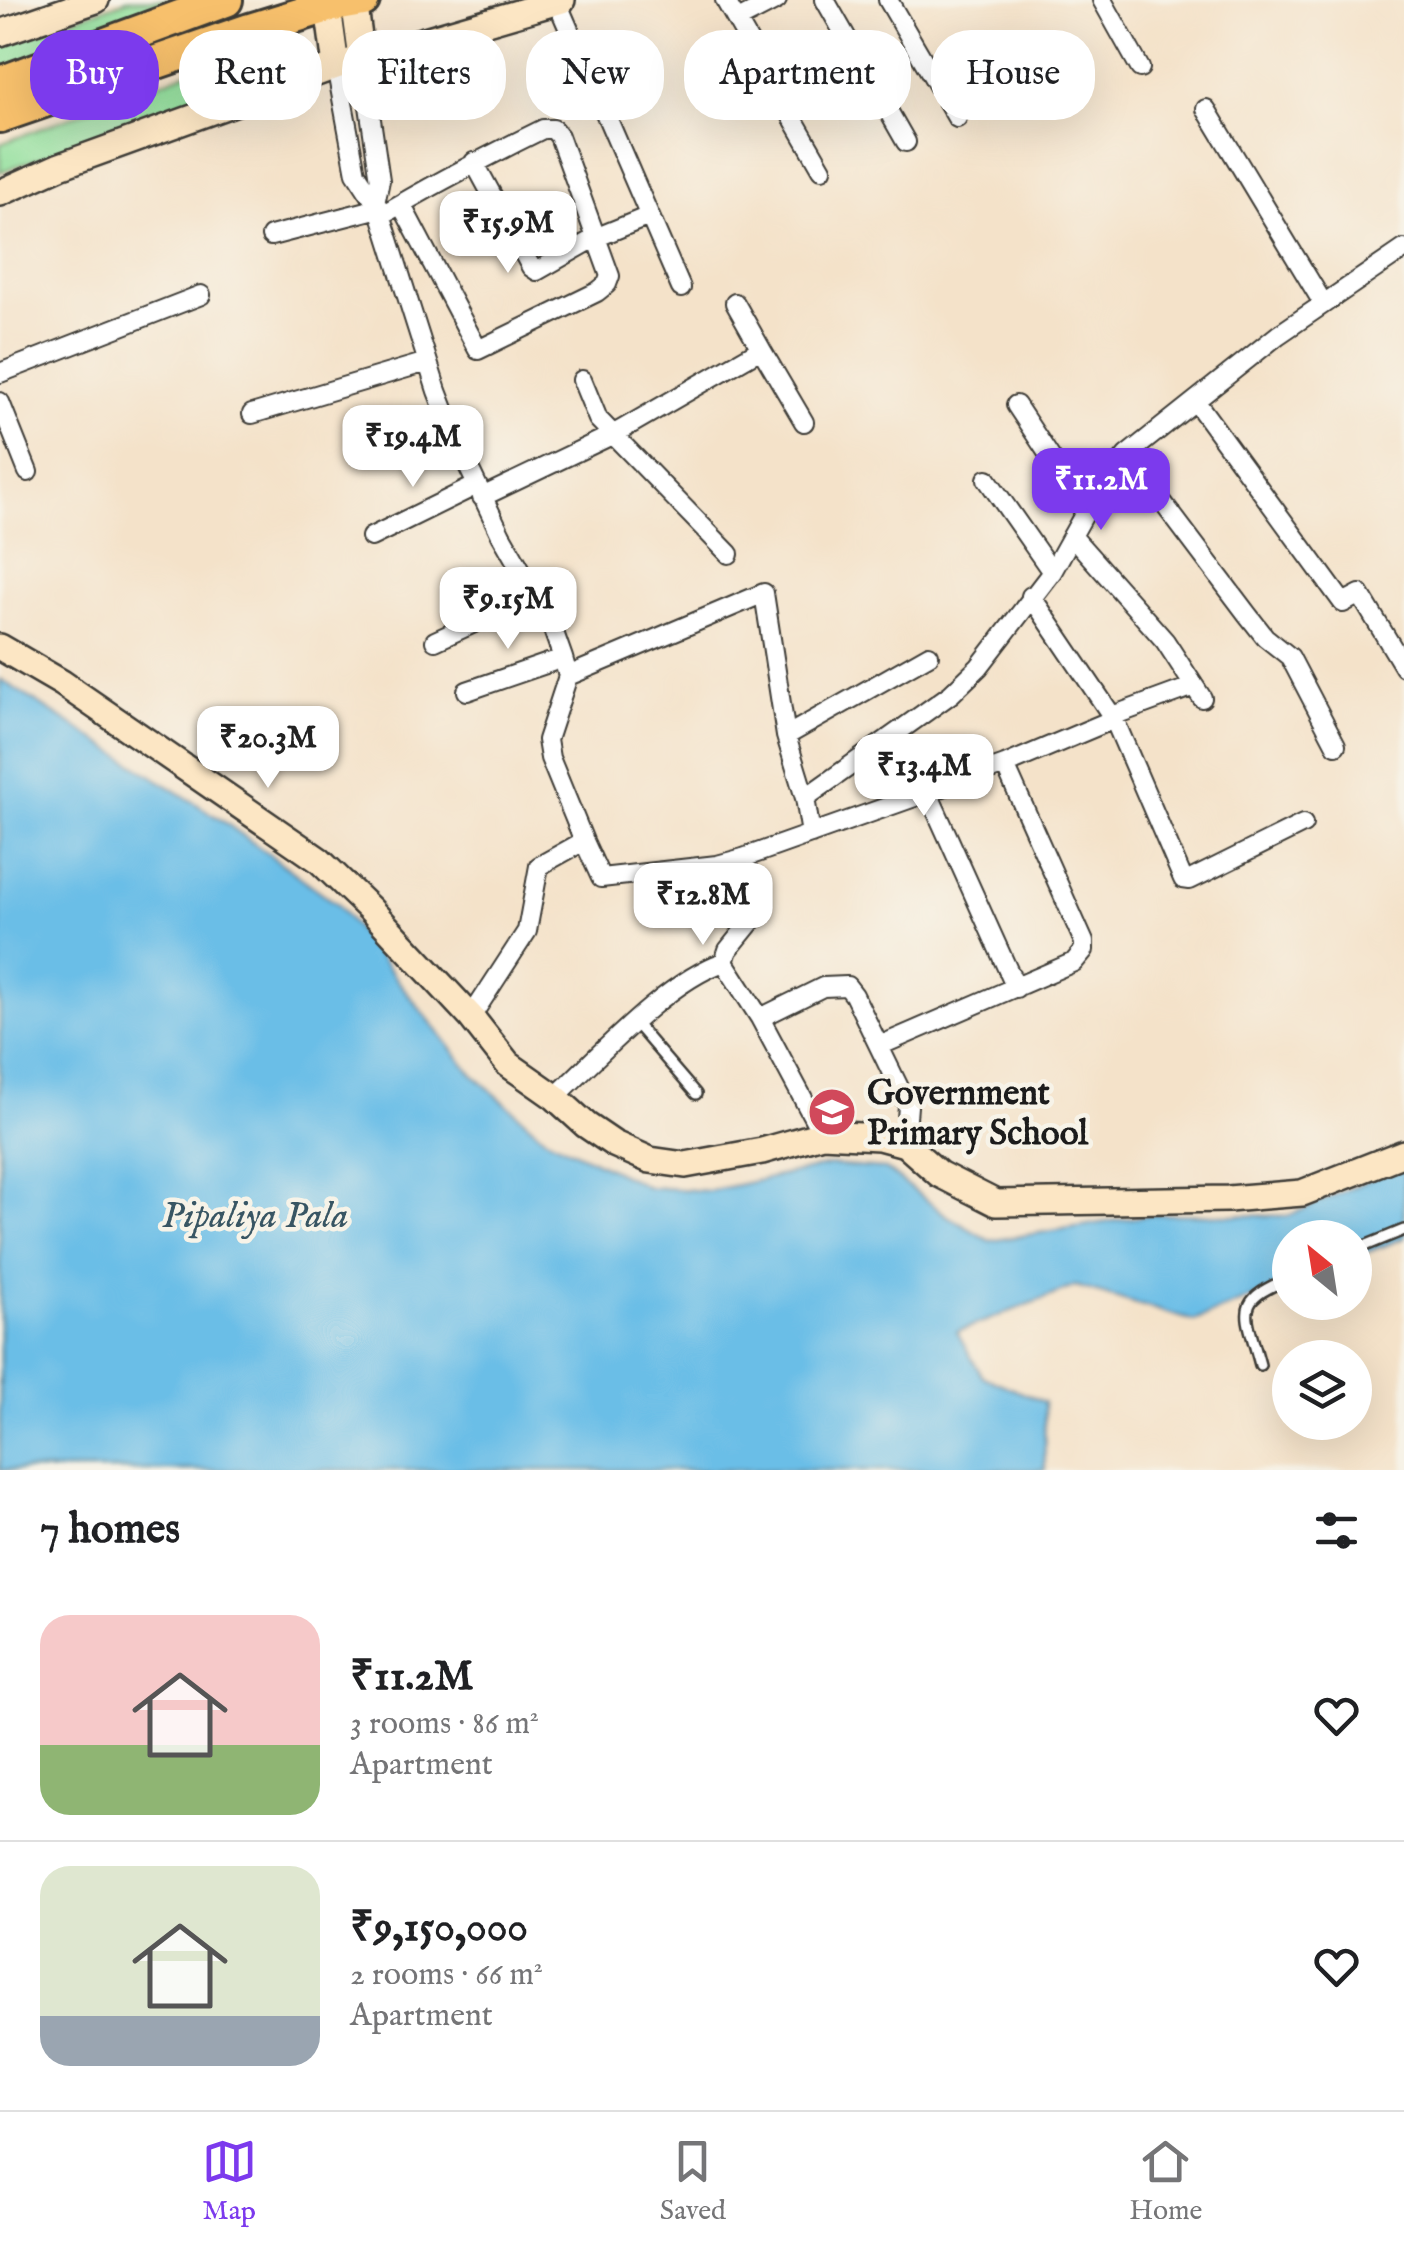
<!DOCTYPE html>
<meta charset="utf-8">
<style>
:root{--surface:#fff;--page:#f2f2f2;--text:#202124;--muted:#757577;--line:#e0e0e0;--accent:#7c3aed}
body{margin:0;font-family:"IM FELL English",serif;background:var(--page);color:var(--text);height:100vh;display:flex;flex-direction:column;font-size:38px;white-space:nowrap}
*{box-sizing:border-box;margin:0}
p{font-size:32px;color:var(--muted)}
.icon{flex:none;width:55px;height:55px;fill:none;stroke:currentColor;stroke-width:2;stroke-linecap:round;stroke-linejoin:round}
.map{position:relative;height:1470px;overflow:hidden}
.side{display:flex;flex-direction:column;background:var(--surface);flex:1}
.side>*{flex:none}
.banner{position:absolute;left:30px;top:30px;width:1345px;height:90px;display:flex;gap:20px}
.needle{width:65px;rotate:330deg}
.fabs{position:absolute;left:1272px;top:1220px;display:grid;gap:20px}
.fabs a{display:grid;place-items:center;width:100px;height:100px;border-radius:50%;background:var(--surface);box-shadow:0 10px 40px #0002;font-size:50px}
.price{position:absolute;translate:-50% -85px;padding:0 22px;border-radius:20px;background:#fff;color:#222;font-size:32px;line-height:65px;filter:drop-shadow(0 2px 5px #0008)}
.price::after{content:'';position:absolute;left:50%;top:60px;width:30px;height:22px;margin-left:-15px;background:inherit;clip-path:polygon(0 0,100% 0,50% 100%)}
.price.on{background:var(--accent);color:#fff}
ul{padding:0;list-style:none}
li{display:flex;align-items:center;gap:30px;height:250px;padding:0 40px}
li+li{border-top:2px solid var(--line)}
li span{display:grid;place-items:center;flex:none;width:280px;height:200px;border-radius:30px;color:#555}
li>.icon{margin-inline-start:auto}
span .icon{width:120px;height:120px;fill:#fffc;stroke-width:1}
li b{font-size:42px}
h2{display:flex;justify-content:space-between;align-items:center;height:120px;padding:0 40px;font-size:42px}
.pill{padding:0 35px;border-radius:40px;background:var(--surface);box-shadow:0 10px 40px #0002;font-size:35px;line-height:90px}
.pill.on{background:var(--accent);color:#fff}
.tabs{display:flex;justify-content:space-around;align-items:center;height:140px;border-top:2px solid var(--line);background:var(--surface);font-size:28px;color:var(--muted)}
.tabs a{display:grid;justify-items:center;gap:5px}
.tabs .on{color:var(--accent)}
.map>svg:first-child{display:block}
.green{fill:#93e09d;stroke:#587e5c;stroke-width:2.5}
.water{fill:#6bbee7;stroke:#446d82;stroke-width:2.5}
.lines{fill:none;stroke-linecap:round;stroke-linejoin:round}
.lane-casing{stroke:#3c3a36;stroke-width:14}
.street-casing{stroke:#3c3a36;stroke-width:22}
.secondary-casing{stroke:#3c3a36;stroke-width:30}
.highway-casing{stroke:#3c3a36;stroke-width:38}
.lane{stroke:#fff;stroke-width:9}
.street{stroke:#fff;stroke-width:18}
.secondary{stroke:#fce6c4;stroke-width:25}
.highway{stroke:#f7c06c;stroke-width:32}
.labels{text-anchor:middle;stroke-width:9;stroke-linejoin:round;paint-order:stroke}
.poi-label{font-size:35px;font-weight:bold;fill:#1c1c1c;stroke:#f7f3e8;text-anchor:start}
.water-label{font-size:38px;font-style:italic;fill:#385563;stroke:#f7f3e8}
</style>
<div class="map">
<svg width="1404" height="1470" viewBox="0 0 1404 1470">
<rect width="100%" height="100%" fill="#f7f3e8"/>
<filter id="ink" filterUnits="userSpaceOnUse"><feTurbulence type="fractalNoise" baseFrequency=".01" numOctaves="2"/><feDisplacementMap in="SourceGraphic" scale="20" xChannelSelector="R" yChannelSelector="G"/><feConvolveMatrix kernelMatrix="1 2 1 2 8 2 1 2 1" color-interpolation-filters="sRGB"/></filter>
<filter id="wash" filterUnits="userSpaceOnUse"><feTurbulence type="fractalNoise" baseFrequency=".0048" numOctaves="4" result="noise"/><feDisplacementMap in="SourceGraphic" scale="40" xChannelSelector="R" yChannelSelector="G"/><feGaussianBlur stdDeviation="2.25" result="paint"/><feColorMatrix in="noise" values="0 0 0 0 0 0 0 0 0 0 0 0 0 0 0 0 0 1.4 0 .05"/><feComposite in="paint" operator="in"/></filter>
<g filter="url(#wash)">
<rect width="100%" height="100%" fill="#f4e2c9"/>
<path class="green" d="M128 0H205L0 72V44Z
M297 30 306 65 0 172V144Z"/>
<path class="water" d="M0 679 223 821 337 904 471 1073 544 1137 648 1187 709 1191 830 1165 885 1169 946 1215 990 1241 1156 1214 1289 1216 1404 1164V1238L1355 1257V1238H1290V1283L1194 1321 1076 1286 957 1332 982 1376 1044 1402 1045 1470H0Z"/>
</g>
<g filter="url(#ink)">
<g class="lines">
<g class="lane-casing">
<path id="lane" d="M635 1023 696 1094
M1355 1250 1404 1230
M1260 1365C1246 1311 1232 1302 1290 1278"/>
</g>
<g class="street-casing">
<path id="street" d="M725 0 822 169
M825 0 906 142
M888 0 957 118
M1102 0 1140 68
M557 2 681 288
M738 20 777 0
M362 59 380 180 376 199
M336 66 356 173 379 208 437 391 458 445 501 535 550 621 563 658 568 676 547 740 550 758 584 841 539 866 527 931 471 1017
M1206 109 1323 303
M474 162 531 267 537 271 595 238 649 216
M382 215C434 184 488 156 543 129H553L559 136 610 276 607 284 597 292 478 350 401 204
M271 236 379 208
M761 349 804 422
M0 373 201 295
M582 380 598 419 729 554
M0 402 28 472
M1196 402 1343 603 1360 594 1404 667
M1016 405 1086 511
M252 414 427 362
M1127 455 1247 614 1265 637 1290 657 1336 745
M987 479 1052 572
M482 497 614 434 761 349 735 303
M1072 536 1165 641 1202 698
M371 537 477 485
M435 641 535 595
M568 676 764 593 786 736 929 655
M467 691 563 658
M1112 716 1194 686
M1114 719 1183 879 1190 880 1303 824
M786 736 805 798
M928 793 1016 988
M811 834 805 798 951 694 979 667 1052 572 1096 493 1127 455 1278 335 1404 249
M584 841 601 878 717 865 743 858 1005 765 1114 719 1031 596
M743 858 762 908 728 950 724 962 760 1018 822 1134
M760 1018 823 987 847 986 854 995 908 1106 905 1144
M879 1046 1074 962 1084 950V942L1005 765
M555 1097C599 1056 667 981 724 962"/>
</g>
<g class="secondary-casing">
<path id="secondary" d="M327 0 336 66
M354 0 362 59
M0 33 96 0
M0 193 60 166 336 66 562 0
M0 647 62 683 319 860 370 909 471 1017 508 1064 555 1097 586 1125 614 1144 650 1160 685 1165 762 1151 822 1134 879 1137 905 1144 939 1174 996 1203 1228 1199 1302 1193 1404 1153"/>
</g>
<g class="highway-casing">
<path id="highway" d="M0 83 226 0
M0 116 250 30 328 6 363 0"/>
</g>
<use href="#lane" class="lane"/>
<use href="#street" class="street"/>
<use href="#secondary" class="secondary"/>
<use href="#highway" class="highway"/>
</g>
</g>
<defs>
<g id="school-disc" transform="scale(2.5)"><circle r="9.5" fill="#d1495b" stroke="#f7f3e8"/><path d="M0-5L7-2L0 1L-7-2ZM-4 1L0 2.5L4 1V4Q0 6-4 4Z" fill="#fff"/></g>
</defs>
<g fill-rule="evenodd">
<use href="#school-disc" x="832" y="1112"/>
</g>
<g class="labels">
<g class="poi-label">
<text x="867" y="1104">Government<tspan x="867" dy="40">Primary School</tspan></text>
</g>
<g class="water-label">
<text x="255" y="1227">Pipaliya Pala</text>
</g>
</g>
</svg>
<div class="fabs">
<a><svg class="needle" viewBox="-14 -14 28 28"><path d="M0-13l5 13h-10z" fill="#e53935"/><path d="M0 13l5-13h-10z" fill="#757577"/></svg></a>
<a><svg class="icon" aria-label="layers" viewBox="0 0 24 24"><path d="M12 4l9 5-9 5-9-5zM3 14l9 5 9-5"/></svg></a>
</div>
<b class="price" style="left:508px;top:276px">₹15.9M</b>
<b class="price" style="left:413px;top:490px">₹19.4M</b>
<b class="price on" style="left:1101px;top:533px">₹11.2M</b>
<b class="price" style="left:508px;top:652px">₹9.15M</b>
<b class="price" style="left:268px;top:791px">₹20.3M</b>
<b class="price" style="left:924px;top:819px">₹13.4M</b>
<b class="price" style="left:703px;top:948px">₹12.8M</b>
<div class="banner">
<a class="pill on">Buy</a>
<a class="pill">Rent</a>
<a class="pill">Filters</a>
<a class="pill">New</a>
<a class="pill">Apartment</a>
<a class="pill">House</a>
</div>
</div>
<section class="side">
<h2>7 homes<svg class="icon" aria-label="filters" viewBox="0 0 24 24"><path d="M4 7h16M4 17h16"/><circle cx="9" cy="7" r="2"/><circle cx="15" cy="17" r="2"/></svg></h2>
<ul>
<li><span style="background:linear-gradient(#f6c9c9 65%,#8fb573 0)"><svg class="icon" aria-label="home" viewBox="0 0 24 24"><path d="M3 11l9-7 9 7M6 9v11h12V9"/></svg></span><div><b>₹11.2M</b><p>3 rooms · 86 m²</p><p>Apartment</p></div><svg class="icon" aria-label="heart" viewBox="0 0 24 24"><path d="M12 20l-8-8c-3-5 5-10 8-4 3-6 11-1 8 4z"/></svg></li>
<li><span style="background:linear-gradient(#dfe7d0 75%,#9aa5b1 0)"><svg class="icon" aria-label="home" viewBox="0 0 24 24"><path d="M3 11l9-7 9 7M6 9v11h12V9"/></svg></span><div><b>₹9,150,000</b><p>2 rooms · 66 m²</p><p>Apartment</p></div><svg class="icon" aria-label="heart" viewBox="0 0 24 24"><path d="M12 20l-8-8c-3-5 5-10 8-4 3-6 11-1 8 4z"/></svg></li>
</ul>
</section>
<nav class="tabs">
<a class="on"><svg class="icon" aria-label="map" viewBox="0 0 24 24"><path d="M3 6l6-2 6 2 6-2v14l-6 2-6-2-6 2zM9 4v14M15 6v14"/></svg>Map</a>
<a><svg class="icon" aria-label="saved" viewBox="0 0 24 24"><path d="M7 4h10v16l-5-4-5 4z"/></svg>Saved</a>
<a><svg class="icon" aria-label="home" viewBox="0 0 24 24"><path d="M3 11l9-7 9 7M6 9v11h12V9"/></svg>Home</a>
</nav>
